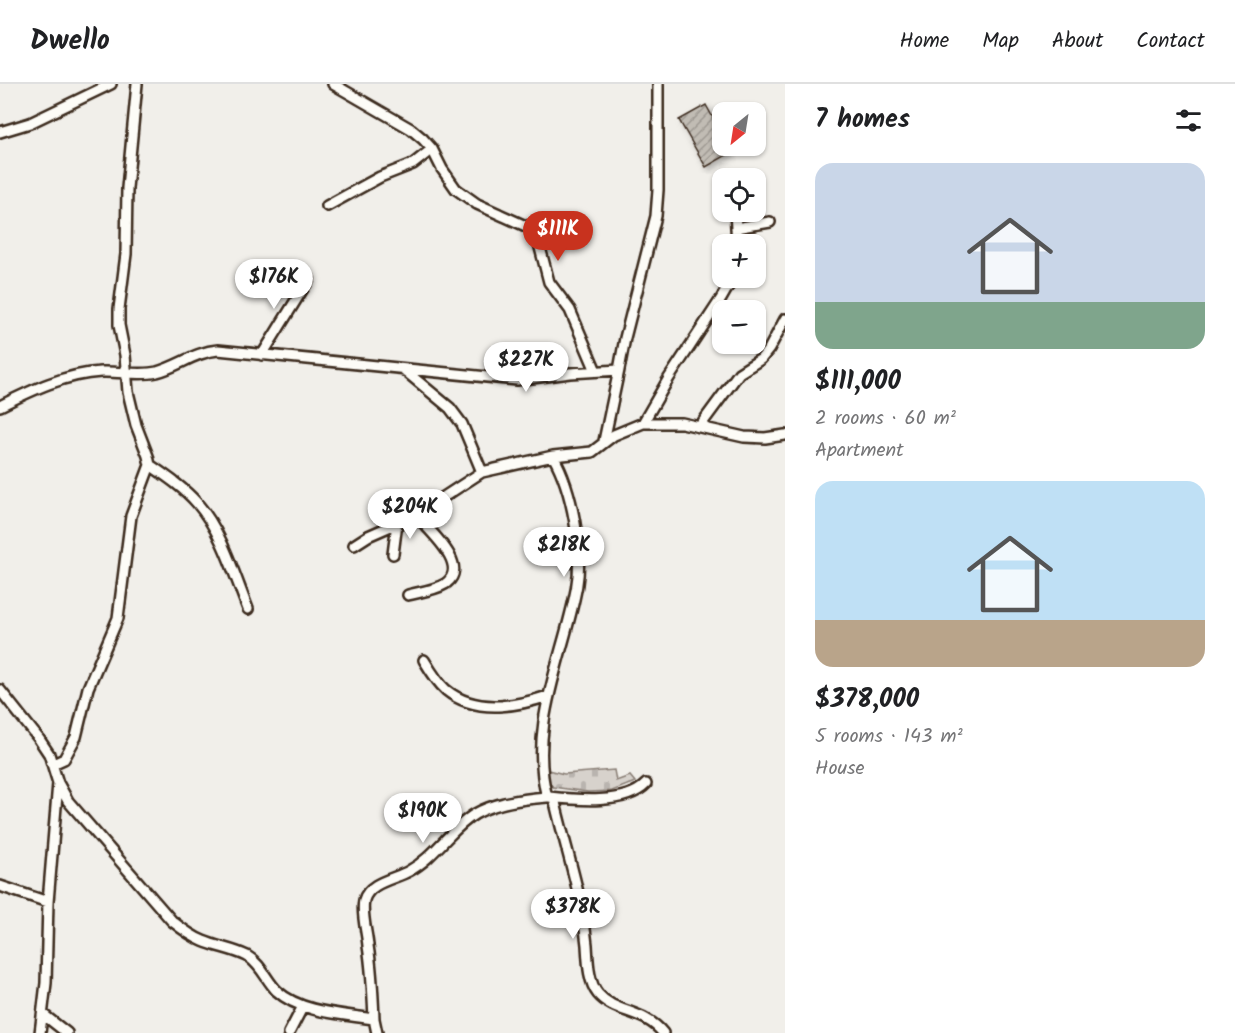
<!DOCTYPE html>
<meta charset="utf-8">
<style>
:root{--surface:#fff;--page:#f2f2f2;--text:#202124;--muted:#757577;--line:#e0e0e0;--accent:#c8321e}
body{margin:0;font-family:Kalam,sans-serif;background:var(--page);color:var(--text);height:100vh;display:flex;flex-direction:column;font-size:22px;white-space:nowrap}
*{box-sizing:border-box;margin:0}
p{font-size:20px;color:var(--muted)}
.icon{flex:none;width:33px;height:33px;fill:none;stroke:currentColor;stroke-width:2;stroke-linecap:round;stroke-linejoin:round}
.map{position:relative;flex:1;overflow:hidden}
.sheet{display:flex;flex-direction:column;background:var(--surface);width:450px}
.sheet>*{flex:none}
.needle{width:39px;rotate:210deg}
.tools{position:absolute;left:712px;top:18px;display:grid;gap:12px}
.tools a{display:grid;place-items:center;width:54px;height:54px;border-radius:12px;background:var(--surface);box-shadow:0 2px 4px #0004;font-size:30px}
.price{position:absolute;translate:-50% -51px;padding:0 14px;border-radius:21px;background:#fff;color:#222;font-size:20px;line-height:39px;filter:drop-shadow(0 2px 3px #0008)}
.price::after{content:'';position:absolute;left:50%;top:36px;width:18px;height:14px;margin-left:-9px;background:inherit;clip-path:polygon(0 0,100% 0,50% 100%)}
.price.current{background:var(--accent);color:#fff}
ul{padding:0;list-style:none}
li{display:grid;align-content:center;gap:12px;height:318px;padding:0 30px}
li span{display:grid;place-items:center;height:186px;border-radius:18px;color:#555}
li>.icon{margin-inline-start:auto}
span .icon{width:108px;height:108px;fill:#fffc;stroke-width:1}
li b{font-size:26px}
h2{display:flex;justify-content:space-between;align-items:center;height:72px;padding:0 30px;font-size:26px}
header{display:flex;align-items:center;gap:36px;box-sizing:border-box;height:84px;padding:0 30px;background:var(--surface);border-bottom:2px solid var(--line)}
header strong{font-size:28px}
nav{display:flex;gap:33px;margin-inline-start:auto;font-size:21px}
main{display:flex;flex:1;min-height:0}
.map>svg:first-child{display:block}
.cemetery{fill:url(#cemetery-stones);stroke:#897e75;stroke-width:1.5}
.building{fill:url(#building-hatch);stroke:#3b2a1e;stroke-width:1.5;filter:url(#shadow)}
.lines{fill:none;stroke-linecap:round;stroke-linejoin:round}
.street-casing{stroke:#3b2a1e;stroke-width:14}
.street{stroke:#fdfcf7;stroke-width:9}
</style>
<header>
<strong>Dwello</strong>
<nav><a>Home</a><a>Map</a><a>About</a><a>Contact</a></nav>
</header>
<main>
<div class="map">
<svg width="785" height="949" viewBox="0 0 785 949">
<defs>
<pattern id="cemetery-stones" width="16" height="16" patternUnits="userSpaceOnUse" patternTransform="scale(1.5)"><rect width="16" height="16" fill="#d7d2cc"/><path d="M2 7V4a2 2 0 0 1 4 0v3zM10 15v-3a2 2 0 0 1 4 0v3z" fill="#b9b4af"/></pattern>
<pattern id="building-hatch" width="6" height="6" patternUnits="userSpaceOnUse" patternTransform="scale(1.5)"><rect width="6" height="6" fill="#c1bcb4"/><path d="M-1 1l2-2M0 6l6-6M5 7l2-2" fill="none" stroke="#9e9992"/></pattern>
<filter id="shadow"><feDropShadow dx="3.5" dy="3.5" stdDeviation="3" flood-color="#0004"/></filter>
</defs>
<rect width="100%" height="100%" fill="#f1efea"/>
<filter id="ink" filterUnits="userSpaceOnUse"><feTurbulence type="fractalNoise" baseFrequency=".0167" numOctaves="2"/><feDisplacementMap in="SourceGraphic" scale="12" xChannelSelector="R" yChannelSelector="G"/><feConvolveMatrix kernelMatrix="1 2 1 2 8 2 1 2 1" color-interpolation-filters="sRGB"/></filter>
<g filter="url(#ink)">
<path class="cemetery" d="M544 685 564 690 614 686 616 697 630 692 635 698 612 707 588 708 553 703 543 691Z"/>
<path class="building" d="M706 21 723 52V62H729L732 68 706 83 679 36Z"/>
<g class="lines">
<g class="street-casing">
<path id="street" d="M333 0 411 45 423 55 432 65 442 85 456 105 477 120 530 144 537 152 549 198 570 226 596 287
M0 48 30 39 111 0
M327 122 380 93 413 80 432 65
M735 128 737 160
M736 144 770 138
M262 271 309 195
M403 285 450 324 462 340 482 388
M0 322C32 306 65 290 101 288 119 287 139 292 157 288 179 282 195 268 218 266L517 296 570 289 619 286 625 254 656 132 658 106V0
M643 339 669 294 721 215 733 194
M700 342 739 289 761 275 769 265 785 235
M604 357 619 286
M150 381C166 392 184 404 197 419 222 448 234 490 248 525
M354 461 368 452 416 431 482 388 553 372 592 368 614 351 643 339H682L744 353 765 354 785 351
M393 470 397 439
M408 511C420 508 435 506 445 500 472 482 428 446 416 431
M424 576C430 586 437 598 446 606 475 630 515 623 548 612
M0 606 39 655 49 670 58 699 68 717 172 837C182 845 191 852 203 857 217 863 233 865 247 872 261 880 266 896 277 907 301 929 343 930 374 935L377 949
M53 680 64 675 76 653 88 604 118 534 131 432 150 381 148 372 136 341 128 308 125 271 119 241V225L126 170 127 104 137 0
M549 713C576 716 626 721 646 700
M554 714C565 763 582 811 587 861 588 876 588 898 598 910 615 930 644 925 663 949
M0 802 48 818
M44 931 67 949
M374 935C373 911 372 886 368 862 367 848 361 830 364 816 369 798 395 795 409 787 435 773 450 745 475 730 496 718 523 715 547 713 528 643 563 574 576 506 584 468 572 405 553 372
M40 949 46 899 48 818 58 699
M289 949 303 922"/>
</g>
<use href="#street" class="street"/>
</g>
</g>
</svg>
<div class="tools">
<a><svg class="needle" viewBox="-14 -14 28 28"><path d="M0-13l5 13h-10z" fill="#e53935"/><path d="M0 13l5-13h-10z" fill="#757577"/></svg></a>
<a><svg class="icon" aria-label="locate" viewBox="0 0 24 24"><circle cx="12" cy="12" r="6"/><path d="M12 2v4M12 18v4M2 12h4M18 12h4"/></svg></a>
<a>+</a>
<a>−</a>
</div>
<b class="price current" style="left:558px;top:178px">$111K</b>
<b class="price" style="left:274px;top:226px">$176K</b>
<b class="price" style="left:526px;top:309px">$227K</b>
<b class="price" style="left:410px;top:456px">$204K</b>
<b class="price" style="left:564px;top:494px">$218K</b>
<b class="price" style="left:423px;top:760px">$190K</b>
<b class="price" style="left:573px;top:856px">$378K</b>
</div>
<section class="sheet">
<h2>7 homes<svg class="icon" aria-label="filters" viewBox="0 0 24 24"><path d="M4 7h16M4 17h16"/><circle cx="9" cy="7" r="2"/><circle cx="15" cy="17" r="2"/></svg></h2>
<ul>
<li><span style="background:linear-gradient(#c9d6e8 75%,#7fa58c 0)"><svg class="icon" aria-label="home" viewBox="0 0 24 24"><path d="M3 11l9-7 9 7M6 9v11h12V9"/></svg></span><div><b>$111,000</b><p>2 rooms · 60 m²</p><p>Apartment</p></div></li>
<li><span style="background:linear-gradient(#bfe0f5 75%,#b9a48a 0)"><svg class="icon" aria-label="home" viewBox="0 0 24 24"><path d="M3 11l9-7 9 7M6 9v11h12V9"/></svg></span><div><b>$378,000</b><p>5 rooms · 143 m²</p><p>House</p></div></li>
</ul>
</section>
</main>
